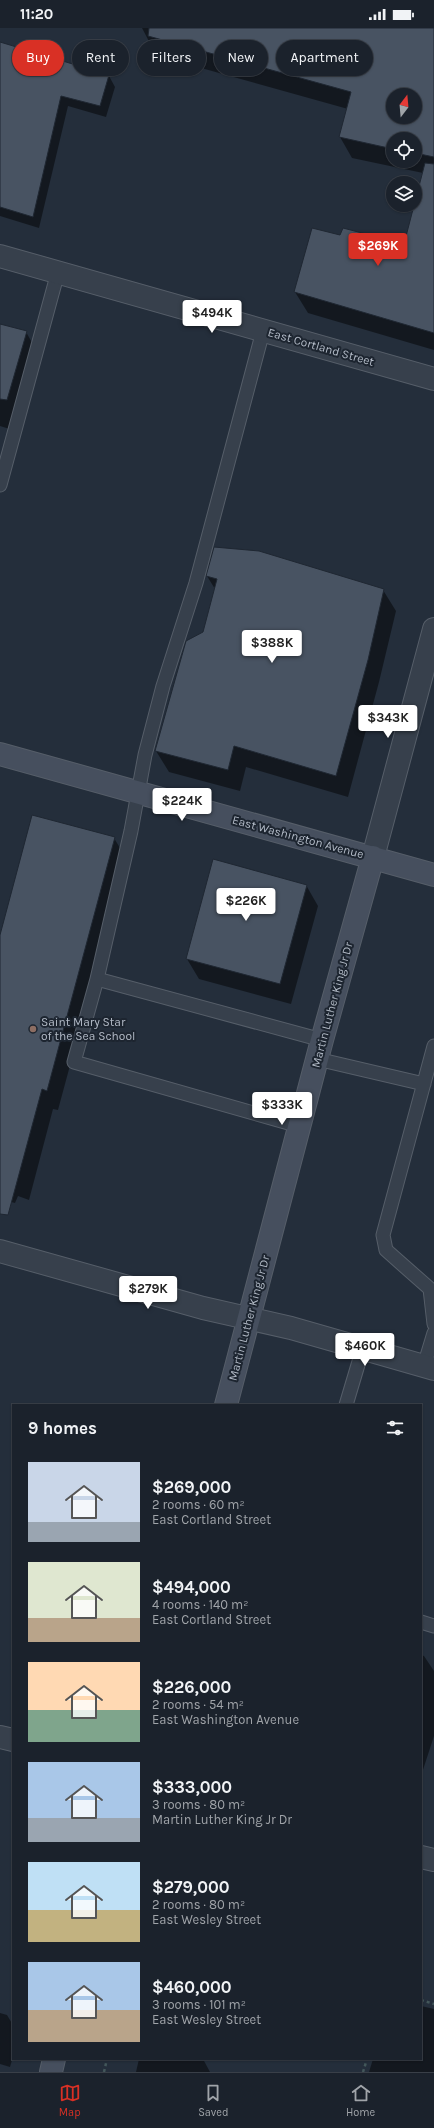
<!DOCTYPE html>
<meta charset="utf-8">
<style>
:root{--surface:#1b222c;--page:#282f38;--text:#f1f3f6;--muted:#a0a4a9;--line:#393f48;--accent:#d93025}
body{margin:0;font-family:Karla,sans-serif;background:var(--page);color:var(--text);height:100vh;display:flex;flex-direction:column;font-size:15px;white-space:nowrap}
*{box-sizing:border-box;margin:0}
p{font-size:13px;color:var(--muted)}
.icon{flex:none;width:22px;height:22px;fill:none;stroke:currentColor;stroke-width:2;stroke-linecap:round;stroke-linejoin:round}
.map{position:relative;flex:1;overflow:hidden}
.side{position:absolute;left:12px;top:1376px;width:410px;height:656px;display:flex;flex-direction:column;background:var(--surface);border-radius:0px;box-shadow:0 1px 3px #0004,0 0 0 1px var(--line)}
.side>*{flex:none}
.guide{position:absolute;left:12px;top:12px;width:410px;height:36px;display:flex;gap:8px}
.needle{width:26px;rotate:16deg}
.tools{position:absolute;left:386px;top:60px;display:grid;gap:8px}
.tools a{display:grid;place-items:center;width:36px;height:36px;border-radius:50%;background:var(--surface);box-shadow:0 1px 3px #0004,0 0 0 1px var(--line);font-size:20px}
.price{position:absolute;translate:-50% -34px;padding:0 9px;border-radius:4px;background:#fff;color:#222;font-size:13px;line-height:26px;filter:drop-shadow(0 1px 2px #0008)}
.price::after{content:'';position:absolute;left:50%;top:24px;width:12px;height:9px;margin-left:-6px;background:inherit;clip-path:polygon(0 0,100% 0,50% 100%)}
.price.selected{background:var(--accent);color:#fff}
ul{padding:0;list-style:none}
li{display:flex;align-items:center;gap:12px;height:100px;padding:0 16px}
li span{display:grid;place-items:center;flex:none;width:112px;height:80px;border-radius:0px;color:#555}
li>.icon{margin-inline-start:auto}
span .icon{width:48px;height:48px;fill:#fffc;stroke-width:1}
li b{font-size:17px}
h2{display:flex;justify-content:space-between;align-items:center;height:48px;padding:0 16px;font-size:17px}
.tag{padding:0 14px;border-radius:18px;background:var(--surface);box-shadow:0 1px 3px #0004,0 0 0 1px var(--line);font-size:14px;line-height:36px}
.tag.selected{background:var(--accent);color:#fff}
.status{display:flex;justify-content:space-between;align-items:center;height:28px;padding:0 20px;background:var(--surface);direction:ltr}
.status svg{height:11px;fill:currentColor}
.menu{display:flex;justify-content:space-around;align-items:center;height:56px;border-top:1px solid var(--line);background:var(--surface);font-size:11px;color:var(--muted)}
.menu a{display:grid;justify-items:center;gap:2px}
.menu .selected{color:var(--accent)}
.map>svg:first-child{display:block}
.shadow{fill:#0007;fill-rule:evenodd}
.building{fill:#485362;stroke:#1f2732;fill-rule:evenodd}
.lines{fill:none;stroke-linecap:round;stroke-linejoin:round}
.service-casing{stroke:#565e69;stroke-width:15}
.minor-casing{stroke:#565e69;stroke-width:24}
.tertiary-casing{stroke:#565e69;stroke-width:24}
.secondary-casing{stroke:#565e69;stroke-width:24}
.path{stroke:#43575a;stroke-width:2.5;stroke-dasharray:3 3;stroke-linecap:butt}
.service{stroke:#37404c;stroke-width:13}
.minor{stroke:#37404c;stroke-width:22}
.tertiary{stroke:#37404c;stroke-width:22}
.secondary{stroke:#464f5e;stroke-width:22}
.education-dot{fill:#8d6e63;stroke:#1d2530;stroke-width:1.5}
.labels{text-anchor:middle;stroke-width:4;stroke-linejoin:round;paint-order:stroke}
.street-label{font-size:12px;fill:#b3bbc7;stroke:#1d2530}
.poi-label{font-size:12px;fill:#b3bbc7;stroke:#1d2530;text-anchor:start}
</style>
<div class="status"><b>11:20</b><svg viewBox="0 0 49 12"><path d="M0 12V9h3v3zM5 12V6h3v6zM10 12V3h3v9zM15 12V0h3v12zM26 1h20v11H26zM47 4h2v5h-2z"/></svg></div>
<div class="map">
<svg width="434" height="2044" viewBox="0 0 434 2044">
<rect width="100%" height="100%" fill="#242e3b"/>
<path class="shadow" d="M142 0H434V322L308 285 295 264 405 218 423 145 352 130 340 109 348 81 176 33 154 23ZM393 67H415V89H393ZM393 111H415V133H393Z
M0 15 109 48 115 59 106 89 68 78 39 200 0 188Z
M0 297 26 304 38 325 16 403 0 398Z
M207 548 383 562 396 583 379 654 348 769 246 739 240 763 169 744 156 723 204 605 215 561Z
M114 810 126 830 58 1082 53 1081 29 1172 18 1168 15 1175 0 1171V911Z
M306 857 318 878 291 976 199 951 187 931Z
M421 1627 424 1628 434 1643V1708L421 1748Z
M421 1978 434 1981V2044H369L373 2031H421Z
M0 1985 7 1987 13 1997V2029L10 2039 0 2036Z
M139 2031H203L210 2044H136Z"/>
<path class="building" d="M149 0H434V129L415 125V111H393V121L339 109 351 64 148 8ZM393 67H415V89H393Z
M0 14 109 47 100 78 61 68 33 189 0 179Z
M425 135 434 136V305L294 264 312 200 340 207 343 200 404 216Z
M0 296 27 303 7 372 0 371Z
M214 519 259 523 384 561 368 632 336 748 234 718 228 742 155 723 186 613 203 604 217 551 206 548Z
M32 787 115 809 47 1063 42 1061 8 1187 0 1186V907Z
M213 831 307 857 280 956 186 931Z"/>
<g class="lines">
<g class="service-casing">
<path id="service" d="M0 457 58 244
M97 951 131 803 145 727 163 658 196 555 263 303
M434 1018 383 1207 386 1222 430 1261 434 1296
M317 1031 424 1056
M299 1098 74 1034 97 951 322 1012
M424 1338 434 1305
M346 1377 363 1320
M421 1594 434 1598"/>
</g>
<g class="minor-casing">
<path id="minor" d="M0 228 434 351
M0 1223 203 1280 291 1300 434 1341
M0 1709 13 1712
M421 1829 434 1832"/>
</g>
<g class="tertiary-casing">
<path id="tertiary" d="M373 829 434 601"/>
</g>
<g class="secondary-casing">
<path id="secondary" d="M0 726 434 847
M226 1377 322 1012 373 829
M51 2044 54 2031"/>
</g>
<path class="path" d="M421 1972 434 1976
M104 2044 107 2031
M363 2044 367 2031"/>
<use href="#service" class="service"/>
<use href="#minor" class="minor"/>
<use href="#tertiary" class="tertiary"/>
<use href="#secondary" class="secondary"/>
</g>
<circle class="education-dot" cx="33" cy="1001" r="4"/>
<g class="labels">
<g class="street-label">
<text transform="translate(321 319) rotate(16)" y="4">East Cortland Street</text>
<text transform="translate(298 809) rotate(15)" y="4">East Washington Avenue</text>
<text transform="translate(332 977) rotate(-75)" y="4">Martin Luther King Jr Dr</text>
<text transform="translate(249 1290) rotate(-75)" y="4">Martin Luther King Jr Dr</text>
</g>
<g class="poi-label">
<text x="41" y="998">Saint Mary Star<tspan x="41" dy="14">of the Sea School</tspan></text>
</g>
</g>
</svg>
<div class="tools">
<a><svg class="needle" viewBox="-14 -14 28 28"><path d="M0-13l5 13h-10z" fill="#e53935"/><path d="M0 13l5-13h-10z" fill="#a0a4a9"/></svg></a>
<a><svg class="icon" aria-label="locate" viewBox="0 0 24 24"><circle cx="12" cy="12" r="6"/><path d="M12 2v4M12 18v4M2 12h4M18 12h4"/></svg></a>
<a><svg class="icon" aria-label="layers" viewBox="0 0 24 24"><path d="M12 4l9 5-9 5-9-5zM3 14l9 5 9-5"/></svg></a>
</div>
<b class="price selected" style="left:378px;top:239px">$269K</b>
<b class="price" style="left:212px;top:306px">$494K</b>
<b class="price" style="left:272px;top:636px">$388K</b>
<b class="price" style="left:388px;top:711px">$343K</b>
<b class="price" style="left:182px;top:794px">$224K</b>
<b class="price" style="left:246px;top:894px">$226K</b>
<b class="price" style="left:282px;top:1098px">$333K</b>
<b class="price" style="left:148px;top:1282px">$279K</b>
<b class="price" style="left:365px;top:1339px">$460K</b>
<div class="guide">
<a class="tag selected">Buy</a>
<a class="tag">Rent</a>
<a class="tag">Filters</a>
<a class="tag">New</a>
<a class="tag">Apartment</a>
</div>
<section class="side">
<h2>9 homes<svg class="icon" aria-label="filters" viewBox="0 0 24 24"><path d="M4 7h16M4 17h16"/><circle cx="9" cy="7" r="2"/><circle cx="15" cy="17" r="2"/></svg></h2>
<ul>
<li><span style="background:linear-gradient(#c9d6e8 75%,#9aa5b1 0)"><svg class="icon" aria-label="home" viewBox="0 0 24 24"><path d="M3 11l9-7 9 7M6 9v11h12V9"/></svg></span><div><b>$269,000</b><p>2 rooms · 60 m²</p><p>East Cortland Street</p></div></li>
<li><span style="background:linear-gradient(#dfe7d0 70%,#b9a48a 0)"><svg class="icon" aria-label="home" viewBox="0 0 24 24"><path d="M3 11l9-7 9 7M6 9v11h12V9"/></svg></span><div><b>$494,000</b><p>4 rooms · 140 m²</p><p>East Cortland Street</p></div></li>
<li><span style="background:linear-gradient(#ffd9b3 60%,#7fa58c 0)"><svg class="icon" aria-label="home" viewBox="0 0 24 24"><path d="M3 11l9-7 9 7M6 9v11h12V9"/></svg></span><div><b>$226,000</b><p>2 rooms · 54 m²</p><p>East Washington Avenue</p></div></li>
<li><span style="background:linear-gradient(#a9c7e8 70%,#9aa5b1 0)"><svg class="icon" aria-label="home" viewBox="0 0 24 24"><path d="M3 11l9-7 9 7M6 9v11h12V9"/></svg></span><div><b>$333,000</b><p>3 rooms · 80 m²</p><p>Martin Luther King Jr Dr</p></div></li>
<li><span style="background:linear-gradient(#bfe0f5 60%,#c2b280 0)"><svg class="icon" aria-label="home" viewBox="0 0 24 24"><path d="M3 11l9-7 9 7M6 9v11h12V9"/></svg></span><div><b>$279,000</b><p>2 rooms · 80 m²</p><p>East Wesley Street</p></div></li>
<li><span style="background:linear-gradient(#a9c7e8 60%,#b9a48a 0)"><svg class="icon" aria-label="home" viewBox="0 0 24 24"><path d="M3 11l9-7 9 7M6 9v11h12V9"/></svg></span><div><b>$460,000</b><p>3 rooms · 101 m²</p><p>East Wesley Street</p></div></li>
</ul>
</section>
</div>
<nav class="menu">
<a class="selected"><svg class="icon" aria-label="map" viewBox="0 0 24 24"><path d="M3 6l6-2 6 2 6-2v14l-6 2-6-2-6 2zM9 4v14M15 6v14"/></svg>Map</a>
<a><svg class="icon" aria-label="saved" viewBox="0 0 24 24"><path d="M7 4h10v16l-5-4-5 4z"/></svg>Saved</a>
<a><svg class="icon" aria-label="home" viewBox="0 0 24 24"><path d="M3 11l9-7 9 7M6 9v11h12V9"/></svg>Home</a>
</nav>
